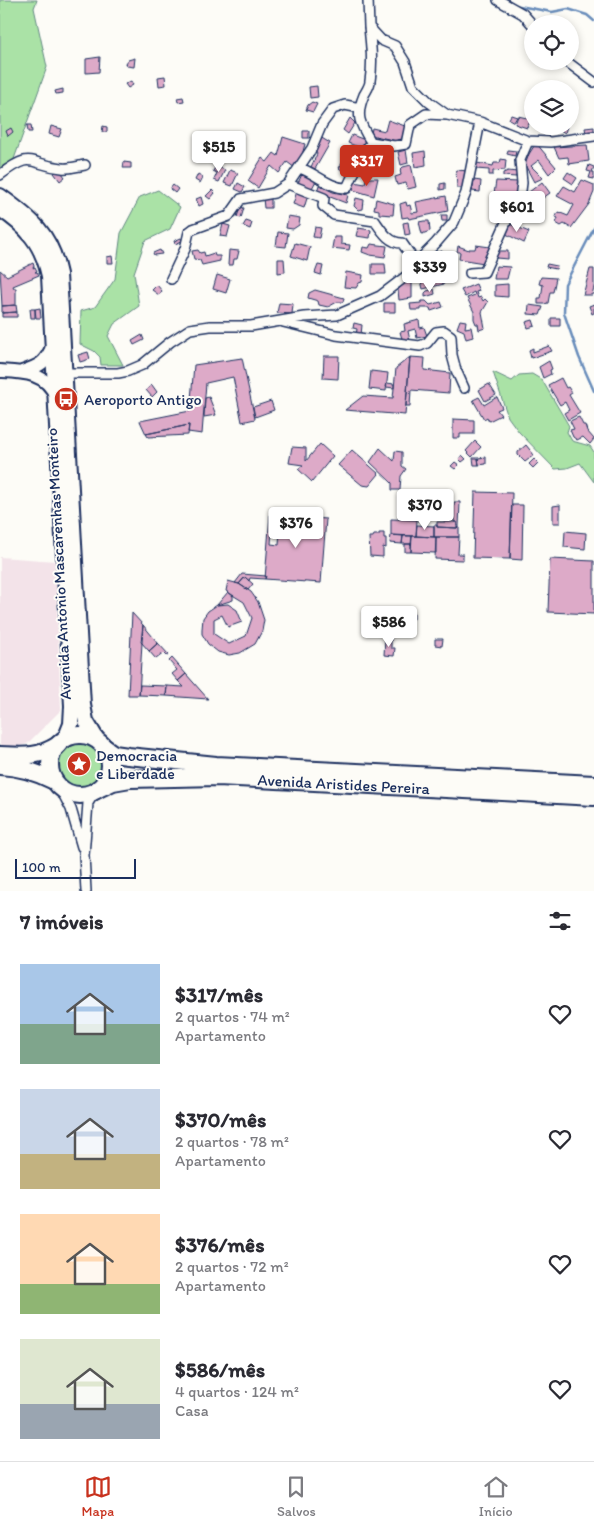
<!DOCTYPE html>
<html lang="pt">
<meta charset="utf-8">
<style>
:root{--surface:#fff;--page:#f7f7f7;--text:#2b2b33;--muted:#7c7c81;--line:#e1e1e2;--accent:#c8321e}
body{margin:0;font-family:Itim,sans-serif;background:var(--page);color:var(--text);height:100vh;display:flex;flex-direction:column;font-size:19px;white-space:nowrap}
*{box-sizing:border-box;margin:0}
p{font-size:16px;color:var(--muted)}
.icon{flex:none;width:28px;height:28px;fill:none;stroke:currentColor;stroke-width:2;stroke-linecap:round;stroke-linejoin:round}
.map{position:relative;height:891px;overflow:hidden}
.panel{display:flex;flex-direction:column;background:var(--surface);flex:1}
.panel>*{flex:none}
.controls{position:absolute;left:524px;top:15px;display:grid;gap:10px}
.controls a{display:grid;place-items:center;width:55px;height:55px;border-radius:50%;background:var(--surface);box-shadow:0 2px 8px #0003;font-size:25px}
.scale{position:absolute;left:15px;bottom:12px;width:121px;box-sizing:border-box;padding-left:5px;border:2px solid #1b2f5e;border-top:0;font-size:14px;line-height:18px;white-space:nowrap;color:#1b2f5e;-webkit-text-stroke:4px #fdfcf7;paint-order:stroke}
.price{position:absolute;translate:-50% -42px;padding:0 11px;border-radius:5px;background:#fff;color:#222;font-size:16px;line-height:32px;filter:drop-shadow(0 1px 2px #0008)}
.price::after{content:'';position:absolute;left:50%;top:30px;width:15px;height:11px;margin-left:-8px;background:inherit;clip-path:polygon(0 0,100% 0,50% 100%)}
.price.active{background:var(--accent);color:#fff}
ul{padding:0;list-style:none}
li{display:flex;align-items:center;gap:15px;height:125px;padding:0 20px}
li span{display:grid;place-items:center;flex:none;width:140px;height:100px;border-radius:0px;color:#555}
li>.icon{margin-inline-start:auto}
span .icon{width:60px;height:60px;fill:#fffc;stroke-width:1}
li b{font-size:21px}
h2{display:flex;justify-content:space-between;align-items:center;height:60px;padding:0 20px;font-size:21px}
.dock{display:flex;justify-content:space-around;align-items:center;height:70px;border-top:1px solid var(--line);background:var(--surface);font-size:14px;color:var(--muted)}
.dock a{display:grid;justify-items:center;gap:2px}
.dock .active{color:var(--accent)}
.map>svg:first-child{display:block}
.built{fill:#f3e3e9}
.green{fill:#aae2a6;stroke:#628882}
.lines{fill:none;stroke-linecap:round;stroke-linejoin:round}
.stream{stroke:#698dbb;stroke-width:2.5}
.building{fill:#ddaac8;stroke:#1b2f5e;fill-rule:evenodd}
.street-casing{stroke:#1b2f5e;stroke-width:12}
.secondary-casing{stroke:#1b2f5e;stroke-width:16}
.primary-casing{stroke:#1b2f5e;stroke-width:18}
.highway-casing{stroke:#1b2f5e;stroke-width:20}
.street{stroke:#fdfcf7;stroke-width:9}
.secondary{stroke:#fdfcf7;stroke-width:12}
.primary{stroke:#fdfcf7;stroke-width:14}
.highway{stroke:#fdfcf7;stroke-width:16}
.labels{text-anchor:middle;stroke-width:4;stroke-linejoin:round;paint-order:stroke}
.poi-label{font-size:16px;fill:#1b2f5e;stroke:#fdfcf7;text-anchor:start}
.street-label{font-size:16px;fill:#1b2f5e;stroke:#fdfcf7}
</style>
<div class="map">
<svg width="594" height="891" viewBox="0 0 594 891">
<rect width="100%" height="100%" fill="#fdfcf7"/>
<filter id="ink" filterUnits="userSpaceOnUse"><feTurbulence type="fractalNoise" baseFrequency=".02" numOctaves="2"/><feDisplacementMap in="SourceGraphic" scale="10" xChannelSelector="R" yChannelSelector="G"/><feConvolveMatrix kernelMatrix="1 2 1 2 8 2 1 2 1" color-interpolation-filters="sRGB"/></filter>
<g filter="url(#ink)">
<path class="built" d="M0 557 55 561 61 710 27 744 11 748 0 747Z"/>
<path class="green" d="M0 0H37L34 8 47 67 9 173 0 176Z
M158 190 180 207 170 229 145 241 134 273 139 306 114 324 108 336 123 365H101L100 357 94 351 80 344 81 311 95 307 115 279 121 233 140 197Z
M493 372 512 381 519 375 532 374 542 380 569 426 567 432 572 441 590 446 594 452V482L580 463 567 468 555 469 519 432 508 417Z
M55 765a24 24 0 1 1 48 0a24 24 0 1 1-48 0Z"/>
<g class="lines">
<path class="stream" d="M514 5 552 12 568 9 587 15 594 21
M594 228 565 284 564 313 579 357 594 391"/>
</g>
<path class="building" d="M100 57 99 72 86 73V59Z
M135 58 134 67 127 66 126 63 128 60Z
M165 76 166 85 159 86 158 77Z
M131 81 133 85 128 88 125 84Z
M317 86 318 97 310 98 309 87Z
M63 89V93L56 94 55 91Z
M183 97 184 101 178 102 177 98Z
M312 102 317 104 313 112 306 110 308 105Z
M511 115 517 117 514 122 509 119Z
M518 116 531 119 527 128 515 124Z
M350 118 355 123 348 134 343 130Z
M388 120 405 126 401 142 371 135 372 128 385 131Z
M27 125H31L32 132H28Z
M51 126 62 129 59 137 49 134Z
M103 126 107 127V132H102Z
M553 126H567L565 133Z
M594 127V132L586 133 585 128Z
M11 128 13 132 8 136 6 131Z
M303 131H309V138H303Z
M352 135 365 140 361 148 348 143Z
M283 137 305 144 301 159 295 168 287 162 279 173 271 166 258 188 248 181 262 158 267 162 274 153 278 156Z
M320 137 330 143 315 169 311 167 317 154 315 150Z
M536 143 556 167 549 174 539 160 531 166 543 178 534 182 525 165 529 154Z
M587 145 589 161 569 164 568 157 559 158 554 147Z
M406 150 408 163 401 165 398 152Z
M508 150 516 151 515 156 507 154Z
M425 151 426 165 415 167 413 153Z
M349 152 356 156 347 174 339 168Z
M501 159 506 160 505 170 493 171V175H489V170L476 169 477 163 493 166 494 163H500Z
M124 162 131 163V168H123Z
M411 165 416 187 408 189 406 183 397 185 395 177 401 175 400 170 403 167Z
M589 165 594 167 592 172H594V179L589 178 591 172 587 171Z
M216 166 225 170 219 182 214 180 217 173 213 171Z
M59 169 65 177 60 181 54 173Z
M230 170 238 173 232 186 224 183Z
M456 170 469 171 464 188H457Z
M508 171 517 172 516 177 503 176V173Z
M303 172 317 179 311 190 298 183Z
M568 172 577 178 573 184 564 178Z
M198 174 203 177 200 183 195 180Z
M366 178H378L374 196 353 190 354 182 365 184Z
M474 180 481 181 480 192 472 191Z
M582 180 594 185V192L589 204 571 228 564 224 561 226 556 223 558 218 556 217 558 212 568 216 574 205 557 196 564 186 575 192Z
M496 181 518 182 515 200H493Z
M542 182 550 193 537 202 529 192Z
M238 183 245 187 242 192 235 189Z
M445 183V189L440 190V184Z
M173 185 178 189 175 193 170 189Z
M319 185 333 192 348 195 346 203 317 192Z
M212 190 215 193 210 199 206 196Z
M297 191 308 195 304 208 293 204Z
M446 196 448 211 409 219 408 217 402 218 400 204 406 202 407 206 410 205 412 213 418 212 416 202Z
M201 197 203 204 199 206 196 199Z
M263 198H271V208H264Z
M356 198 364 200 363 209 358 210 354 206Z
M376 199 394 204 393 215 379 214V210L374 209Z
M525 206 533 211 528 218 519 215Z
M240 207 244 208 241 218 237 217Z
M441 215H447V221H442Z
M288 216 300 218 299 225 293 229 286 228Z
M246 221 252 223 250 229 243 226Z
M424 221H429L430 231 422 234 419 222Z
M408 222 410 234 405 235 403 223Z
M223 224 230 226 227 237 220 236Z
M510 224 529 232 524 243 506 234Z
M315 227 321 228 319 238 313 237Z
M358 228 371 230 370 238 356 236Z
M278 232 288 233 286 247 276 246Z
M334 237H341V244L350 245 349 250 332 248Z
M181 238 182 241 175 244 174 241Z
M295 243 310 247 307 261 291 256Z
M371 244 387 246 385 257 370 255 362 252 363 247 369 248Z
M476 245 490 247 484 263 459 259 460 252H457L458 246 469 250V249H475Z
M160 250 162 254 154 255 153 253Z
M198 250 200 253 204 252 205 256 214 253 215 256H220V261L202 265 200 260 194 259 192 251Z
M229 250 239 251 237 259H234L233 265H228Z
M442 251 443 261 434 264 435 269 425 272H419V269L424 268 428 262 434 261 433 254Z
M496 251H508V259L496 258Z
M112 256 113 263H107V257Z
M278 259H284L285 272 278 273Z
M33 263 34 266 33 268 35 267 37 271 35 272H37L39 275 13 286 14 288H16V305L2 306 0 270 7 276Z
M372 264H385L386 274H372Z
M547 264 557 266 556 269 546 267Z
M318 265 323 266 321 275 315 273Z
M496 266 510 267 507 279H494Z
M590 269H594V287L592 295H583Z
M346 272 363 275 362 282 359 283 356 288 344 287Z
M217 275 230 279 226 293 213 289Z
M541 277 556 278 553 292H550L548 303 544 304H538V298H541L543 285 539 284Z
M430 279 432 283 443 280 444 284 423 289 421 281Z
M412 282V298L399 300 398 290 402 284Z
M476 284 479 291 476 292 478 298 481 297 483 301 485 299 488 302 482 312 485 328 479 330 478 324H476L474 319V312L467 298 475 295 474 292 465 297 461 290Z
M508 284V297L495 296V285Z
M157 285 162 291 159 295 152 290Z
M434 289 435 294 425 297V293L427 291Z
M315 290 344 298 343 302H337L328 307 319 305 318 301 308 298 309 293Z
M421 301H426L430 305 441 302 443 307 431 311 430 308H421V310H411L410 304 421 303Z
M279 303 293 304 292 314 277 313Z
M384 303H395V312H384Z
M594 304V313L592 314 589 306Z
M16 305 17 312 2 313V306Z
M529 305 543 307 540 315 528 314Z
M40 308 41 318H36L35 309Z
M30 309H35V318H31Z
M17 312V317H2V313Z
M551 318H560V326H551Z
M419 320 420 328 424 327 427 336 417 338 415 329 408 331 410 341 403 342 400 332 405 331 404 324Z
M460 320 466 321 465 328 471 327 473 337 466 339 464 331 457 328Z
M533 320 535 326 528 328 526 322Z
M354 323 362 325 361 335H356L357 329 353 328Z
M142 335 144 340 134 345 132 341Z
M549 346 552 351 531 358 529 350 533 348V352Z
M88 352 90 359 80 362 78 355Z
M324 356H339L338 379 323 378Z
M410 357 405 415 345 410 363 396 393 398 396 368Z
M410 357 425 358 424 370 450 373 449 393 411 390 410 406H406Z
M242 358 255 419 242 422 233 377 206 383 202 434 188 432 189 425 146 434 140 421 190 411 194 365Z
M549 361 552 369 550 370 551 374 543 378 539 367Z
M371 371 388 373 386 391 369 389Z
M561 378 566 388 568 387 572 393 569 395 580 413 568 420 564 413 569 410 565 402 560 405 548 385Z
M387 383 394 384V388L386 387Z
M489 384 496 395 485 401 479 390Z
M152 385 157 392 152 397 146 390Z
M209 397 216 415 204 417 205 398Z
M479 397 484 405 497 397 502 408 497 410 501 415 489 421 487 417 484 419 473 400Z
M271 401 274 410 255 417 253 407Z
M579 417 583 425H585L587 431 594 439 590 444 583 437 577 440 573 437 570 430 574 429 570 421Z
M453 419 474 420V434H460V438H453Z
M189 425 188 435 148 437 146 434Z
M475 441 481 447 472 457 466 451Z
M320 444 333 456 312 482 298 469 303 465 289 463 292 447 306 448V461Z
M526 445 534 455 525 462 518 455V452Z
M380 448 394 461 395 451 402 452V466L406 469 401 476 400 490H392V483L370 462Z
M352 450 379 474 369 486 362 485 338 465Z
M462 455 466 459 462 462 459 459Z
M486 457V464L479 465 478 458Z
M473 458H478L479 465H474Z
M534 459 538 463 533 468 529 464Z
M455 462 459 465 455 469 451 466Z
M475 492 512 493 510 559 473 558Z
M454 502H460L459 526H457V522H454Z
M512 505H523L522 560 510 559Z
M560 505V523H553V506Z
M270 515 326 519 321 583 265 579ZM272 528 280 529 279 545 271 544Z
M391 519 417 520 416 536 391 535Z
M437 522H457V528L437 527Z
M417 525 434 526V537L416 536Z
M434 525H437V527L457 528 459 526V537H434Z
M565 531 586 533 585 549 564 547Z
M379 533H384V538H386V548L383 547V557L370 556 369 537H373L374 535H379Z
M391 535 403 536 402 544 390 543Z
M403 536H412L411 544H402Z
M412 536 436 537V553L411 552Z
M436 537H459L458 554H463V560L435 559Z
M405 544H411V552H405Z
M550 559 594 561V614L548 612Z
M242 574 266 576 265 579 250 578 249 581 245 577 239 584 235 583Z
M245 577 253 584 248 590 239 584Z
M228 581 239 584 251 592 258 602 264 620 262 631 255 644 240 653 229 655 218 652 208 644 202 634V629L203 618 208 611 217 605 228 604 237 610 242 622 228 627 222 615 214 619V634L229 644 246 636 252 618 244 602 226 591Z
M228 592 233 596V600L217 605Z
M387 611H393L391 639H385Z
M393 611 410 612V619L393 618Z
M410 612 414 613V619H410Z
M132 613 143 625 139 695H128Z
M143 625 158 643 149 651 141 642Z
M385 639H391V648H395L394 656 384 655Z
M435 639H443L442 646 435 645Z
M158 643 169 655 167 656 164 653 156 659 149 651Z
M172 658 186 674 178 681 172 674 177 670 169 661Z
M186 674 208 699 166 696 167 686 184 687 178 681Z
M140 685 167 686 166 696 139 695Z"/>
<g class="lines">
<g class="street-casing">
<path id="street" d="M498 0 523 14 532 24
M369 27C371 45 373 63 370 81 370 86 366 91 364 95 355 116 360 124 371 142L394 146 406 144 410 125 426 114 447 115
M566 61 594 82
M528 141 551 142 594 136
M300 168C315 173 331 189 347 188L360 160 371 142
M0 175C33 150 27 164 62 168 69 169 78 166 85 165
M288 184 324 198 323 206 334 215 375 221C382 231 389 243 402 243L416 263
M470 273 484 272 508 218 520 198 522 183 520 160 528 141 480 122
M171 279 185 249 189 232 193 229 229 216 241 199 274 193 288 184 312 148 322 124 333 109 345 105 360 108
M283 322 336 335 420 346 427 343 436 332 444 331 451 336 452 355 456 370 464 388
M65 373H118L128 371 142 365 170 342 190 329 210 326H251L304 317 337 315 380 296 409 274 416 263 436 243 454 222 466 193 480 122 447 115 429 102 413 86 405 62 395 46 381 40 369 27 368 0
M60 788 71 809 82 847
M86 891 84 855 88 803 96 790"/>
</g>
<g class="secondary-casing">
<path id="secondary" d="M0 371C22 372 47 372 56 397
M22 372C40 366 46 363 53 345"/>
</g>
<g class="primary-casing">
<path id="primary" d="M0 196C31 218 51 234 59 274L83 705 86 721 98 741
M0 209C27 227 42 243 49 276L72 706 71 724 65 739"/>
</g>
<g class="highway-casing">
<g id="highway">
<circle cx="80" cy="765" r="30"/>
<path d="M104 747 114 754 128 756 216 765 594 784"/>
<path d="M0 755C24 756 37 758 58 745"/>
<path d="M0 766C20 767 37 772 54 781"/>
<path id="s1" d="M96 790 113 782 130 779 218 777 594 797"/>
</g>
</g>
<use href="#street" class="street"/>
<use href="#secondary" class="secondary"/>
<use href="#primary" class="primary"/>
<use href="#highway" class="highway"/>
</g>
</g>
<defs>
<g id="bus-disc" transform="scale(1.25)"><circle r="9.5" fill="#c8321e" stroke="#fdfcf7"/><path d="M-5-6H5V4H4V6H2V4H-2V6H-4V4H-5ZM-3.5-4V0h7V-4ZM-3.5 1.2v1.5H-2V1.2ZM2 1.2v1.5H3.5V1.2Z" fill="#fff"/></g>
<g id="sight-disc" transform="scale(1.25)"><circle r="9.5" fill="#c8321e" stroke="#fdfcf7"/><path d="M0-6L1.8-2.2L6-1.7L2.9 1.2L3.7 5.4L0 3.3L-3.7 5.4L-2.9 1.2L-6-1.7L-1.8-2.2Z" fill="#fff"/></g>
</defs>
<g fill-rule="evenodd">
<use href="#bus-disc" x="66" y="399"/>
<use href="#sight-disc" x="79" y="764"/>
</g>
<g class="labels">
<g class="poi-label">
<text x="84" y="405">Aeroporto Antigo</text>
<text x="96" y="761">Democracia<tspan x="96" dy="18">e Liberdade</tspan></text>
</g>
<g class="street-label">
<text transform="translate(58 564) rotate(-93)" y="6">Avenida Antonio Mascarenhas Monteiro</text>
<text dy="6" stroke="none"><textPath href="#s1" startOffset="250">Avenida Aristides Pereira</textPath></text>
</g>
</g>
</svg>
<div class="controls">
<a><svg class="icon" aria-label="locate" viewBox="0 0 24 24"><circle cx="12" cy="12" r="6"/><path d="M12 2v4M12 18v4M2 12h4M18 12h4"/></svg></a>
<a><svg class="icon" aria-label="layers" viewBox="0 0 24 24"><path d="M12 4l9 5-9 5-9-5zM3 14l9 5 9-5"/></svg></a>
</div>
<div class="scale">100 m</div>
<b class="price" style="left:219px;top:173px">$515</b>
<b class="price active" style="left:367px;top:187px">$317</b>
<b class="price" style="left:517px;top:233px">$601</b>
<b class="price" style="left:430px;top:293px">$339</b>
<b class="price" style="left:425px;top:531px">$370</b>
<b class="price" style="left:296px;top:549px">$376</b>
<b class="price" style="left:389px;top:648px">$586</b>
</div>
<section class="panel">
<h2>7 imóveis<svg class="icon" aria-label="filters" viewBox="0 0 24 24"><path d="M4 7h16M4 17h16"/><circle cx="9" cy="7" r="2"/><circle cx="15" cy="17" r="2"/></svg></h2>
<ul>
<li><span style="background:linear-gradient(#a9c7e8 60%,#7fa58c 0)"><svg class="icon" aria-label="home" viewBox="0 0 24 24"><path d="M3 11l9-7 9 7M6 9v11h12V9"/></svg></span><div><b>$317/mês</b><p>2 quartos · 74 m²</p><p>Apartamento</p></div><svg class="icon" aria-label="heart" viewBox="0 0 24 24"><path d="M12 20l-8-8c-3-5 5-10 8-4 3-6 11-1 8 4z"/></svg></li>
<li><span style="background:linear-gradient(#c9d6e8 65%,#c2b280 0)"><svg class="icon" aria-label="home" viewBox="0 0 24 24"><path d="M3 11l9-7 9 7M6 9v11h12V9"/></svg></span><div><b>$370/mês</b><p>2 quartos · 78 m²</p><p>Apartamento</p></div><svg class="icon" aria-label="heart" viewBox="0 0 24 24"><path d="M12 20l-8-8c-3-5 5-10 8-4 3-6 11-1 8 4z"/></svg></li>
<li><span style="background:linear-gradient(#ffd9b3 70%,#8fb573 0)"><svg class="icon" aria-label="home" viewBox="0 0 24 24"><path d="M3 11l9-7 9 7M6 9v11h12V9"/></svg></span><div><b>$376/mês</b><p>2 quartos · 72 m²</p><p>Apartamento</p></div><svg class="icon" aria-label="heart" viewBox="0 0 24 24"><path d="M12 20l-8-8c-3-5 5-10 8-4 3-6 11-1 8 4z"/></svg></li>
<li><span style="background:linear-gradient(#dfe7d0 65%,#9aa5b1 0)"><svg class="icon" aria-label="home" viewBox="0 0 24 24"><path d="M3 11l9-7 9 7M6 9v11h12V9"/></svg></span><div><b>$586/mês</b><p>4 quartos · 124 m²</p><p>Casa</p></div><svg class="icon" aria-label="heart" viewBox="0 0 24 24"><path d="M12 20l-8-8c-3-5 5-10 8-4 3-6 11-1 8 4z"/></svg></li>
</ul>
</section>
<nav class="dock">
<a class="active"><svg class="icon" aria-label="map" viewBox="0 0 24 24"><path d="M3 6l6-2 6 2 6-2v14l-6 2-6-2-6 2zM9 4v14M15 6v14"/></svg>Mapa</a>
<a><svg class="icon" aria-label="saved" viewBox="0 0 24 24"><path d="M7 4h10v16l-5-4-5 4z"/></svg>Salvos</a>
<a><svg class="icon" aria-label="home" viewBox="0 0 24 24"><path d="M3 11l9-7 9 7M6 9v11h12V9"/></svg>Início</a>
</nav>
